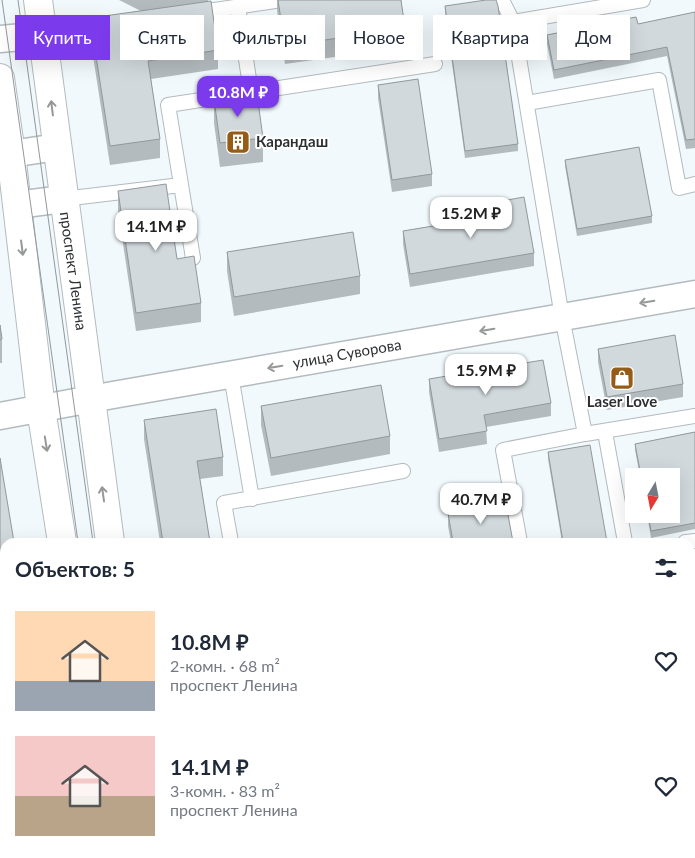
<!DOCTYPE html>
<html lang="ru">
<meta charset="utf-8">
<style>
:root{--surface:#fff;--page:#f2f2f3;--text:#1f2937;--muted:#747a83;--accent:#7c3aed}
body{margin:0;font-family:Lato,sans-serif;background:var(--page);color:var(--text);height:100vh;display:flex;flex-direction:column;font-size:19px;white-space:nowrap}
*{box-sizing:border-box;margin:0}
p{font-size:16px;color:var(--muted)}
.icon{flex:none;width:28px;height:28px;fill:none;stroke:currentColor;stroke-width:2;stroke-linecap:round;stroke-linejoin:round}
.map{position:relative;flex:1;overflow:hidden}
.side{position:absolute;left:0px;top:538px;width:695px;height:321px;display:flex;flex-direction:column;background:var(--surface);border-radius:15px 15px 0 0;box-shadow:0 5px 20px #0002}
.side>*{flex:none}
.top-card{position:absolute;left:15px;top:15px;width:665px;height:45px;display:flex;gap:10px}
.needle{width:32px;rotate:190deg}
.tools{position:absolute;left:625px;top:468px;display:grid;gap:10px}
.tools a{display:grid;place-items:center;width:55px;height:55px;border-radius:0px;background:var(--surface);box-shadow:0 5px 20px #0002;font-size:25px}
.price{position:absolute;translate:-50% -42px;padding:0 11px;border-radius:10px;background:#fff;color:#222;font-size:16px;line-height:32px;filter:drop-shadow(0 1px 2px #0008)}
.price::after{content:'';position:absolute;left:50%;top:30px;width:15px;height:11px;margin-left:-8px;background:inherit;clip-path:polygon(0 0,100% 0,50% 100%)}
.price.current{background:var(--accent);color:#fff}
ul{padding:0;list-style:none}
li{display:flex;align-items:center;gap:15px;height:125px;padding:0 15px}
li span{display:grid;place-items:center;flex:none;width:140px;height:100px;border-radius:0px;color:#555}
li>.icon{margin-inline-start:auto}
span .icon{width:60px;height:60px;fill:#fffc;stroke-width:1}
li b{font-size:21px}
h2{display:flex;justify-content:space-between;align-items:center;height:60px;padding:0 15px;font-size:21px}
.tag{padding:0 18px;border-radius:0px;background:var(--surface);box-shadow:0 5px 20px #0002;font-size:18px;line-height:45px}
.tag.current{background:var(--accent);color:#fff}
.map>svg:first-child{display:block}
.green{fill:#fde5d0}
.lines{fill:none;stroke-linecap:round;stroke-linejoin:round}
.service-casing{stroke:#b3bbbe;stroke-width:16}
.minor-casing{stroke:#b3bbbe;stroke-width:29}
.primary-casing{stroke:#b3bbbe;stroke-width:30}
.service{stroke:#fff;stroke-width:14}
.minor{stroke:#fff;stroke-width:26}
.primary{stroke:#fff;stroke-width:28}
.tram{stroke:#92989b;stroke-width:1}
.wall{fill:#b4bbbe}
.building{fill:#d1d9dd;stroke:#92989b}
.oneway{stroke:#969898}
.labels{text-anchor:middle;stroke-width:4;stroke-linejoin:round;paint-order:stroke}
.poi-label{font-size:15px;font-weight:bold;fill:#2d3032;stroke:#fff;text-anchor:start}
.street-label{font-size:15px;fill:#2d3032;stroke:#fff}
</style>
<div class="map">
<svg width="695" height="858" viewBox="0 0 695 858">
<rect width="100%" height="100%" fill="#f1f9fd"/>
<path class="green" d="M210 854H336L332 858H211Z"/>
<g class="lines">
<g class="service-casing">
<path id="service" d="M502 0 513 22 562 317 585 434
M238 7 251 92
M194 13 282 0
M513 22 643 0
M43 35 108 25
M527 103 659 80 679 188 695 184
M63 199 181 185
M193 258 168 105 435 64
M231 375 252 499
M605 432 625 542
M231 542 224 503 403 471
M520 542 503 450 585 434 695 416
M685 542 695 541
M690 624 695 623
M0 694 5 693"/>
</g>
<g class="minor-casing">
<path id="minor" d="M0 39 43 35
M11 154 57 147
M17 205 63 199
M0 416 113 395 695 294"/>
</g>
<g class="primary-casing">
<path id="primary" d="M38 0 110 542
M0 78 11 154 41 409 62 542
M106 854 107 858
M155 854V858"/>
</g>
<use href="#service" class="service"/>
<use href="#minor" class="minor"/>
<use href="#primary" class="primary"/>
<path class="tram" d="M2 0 78 542
M18 0 93 542
M122 854 123 858
M137 854 138 858"/>
</g>
<path class="wall" d="M119 0H208L218 50V69L151 79 160 139V158L110 165 90 37V18L141 11Z
M277 0H401L405 28V47L285 64 277 10Z
M445 6 518 144V151L465 158 445 12Z
M695 12V148L686 149 667 56 554 79 547 44V35L638 24Z
M378 85 432 174V186L392 192 378 98Z
M214 99 263 138V162L220 167 214 123Z
M565 160 652 216V223L577 236 565 166Z
M118 191 177 259 201 303V322L136 331 118 210Z
M491 203 534 253V266L410 287 403 244V231L491 216Z
M227 252 360 276V294L234 316 227 271Z
M0 325 2 339V363H0Z
M598 349 683 384V397L607 410 598 362Z
M429 379 551 403V416L486 427 487 444 439 452 429 392Z
M261 406 390 436V454L271 476 261 425Z
M144 420 223 457V476L200 479 210 542H160L144 439Z
M695 432V529L651 538 647 514H671V476H640L635 450V444Z
M548 452 607 542H562L548 459Z
M0 458 5 542V665L0 666Z
M448 513 513 542H451L448 526Z
M5 713V798L0 759V714Z
M12 854H57L58 858H13Z
M460 854H471L461 856Z
M492 854H531L532 858H493Z
M569 854H681L682 858H570Z"/>
<path class="building" d="M278 0H401L405 28 285 46Z
M486 0H496L498 6 518 144 465 151 445 6Z
M211 1 218 50 148 61 160 139 110 146 90 18Z
M695 12V139L686 140 667 47 554 70 547 35 636 17 638 24Z
M418 79 432 174 392 180 378 85Z
M257 94 263 138 220 143 214 99Z
M639 147 652 216 577 229 565 160Z
M166 184 177 259 194 256 201 303 136 313 118 191Z
M524 197 534 253 410 274 403 231 493 216 491 203Z
M353 232 360 276 234 297 227 252Z
M0 325 2 339 0 340Z
M675 335 683 384 607 397 598 349Z
M543 360 551 403 484 415 487 431 439 439 429 379Z
M381 385 390 436 271 458 261 406Z
M216 409 223 457 197 461 210 542H163L144 420Z
M695 432V523L651 531 648 514H671V476H641L635 444Z
M590 445 607 542H563L548 452Z
M0 458 14 542H5V642L0 643Z
M506 504 513 542H453L448 513Z
M5 713V775L0 735V714Z
M15 854H57L58 858H16Z
M495 854H531L532 858H496Z
M572 854H681L682 858H573Z"/>
<defs><path id="oneway-shaft" d="M-6 0H5M1.5-3L5.5 0L1.5 3" fill="none" stroke-width="1.6" stroke-linecap="round" stroke-linejoin="round" transform="scale(1.25)"/></defs>
<g class="oneway">
<use href="#oneway-shaft" transform="translate(52 108) rotate(-97)"/>
<use href="#oneway-shaft" transform="translate(22 248) rotate(83)"/>
<use href="#oneway-shaft" transform="translate(647 302) rotate(170)"/>
<use href="#oneway-shaft" transform="translate(487 330) rotate(170)"/>
<use href="#oneway-shaft" transform="translate(275 367) rotate(170)"/>
<use href="#oneway-shaft" transform="translate(46 444) rotate(81)"/>
<use href="#oneway-shaft" transform="translate(103 494) rotate(-98)"/>
</g>
<defs>
<g id="building-square" transform="scale(1.25)"><rect x="-9" y="-9" width="18" height="18" rx="4" fill="#955c17" stroke="#fff"/><path d="M-4-6H4V6H1V3H-1V6H-4ZM-2.5-4.3h1.7v1.8h-1.7ZM.8-4.3h1.7v1.8H.8ZM-2.5-1h1.7V.8h-1.7ZM.8-1h1.7V.8H.8Z" fill="#fff"/></g>
<g id="shop-square" transform="scale(1.25)"><rect x="-9" y="-9" width="18" height="18" rx="4" fill="#955c17" stroke="#fff"/><path d="M-5-2.5h2.3a2.7 3.5 0 0 1 5.4 0H5L5.5 6h-11ZM-1.5-2.5h3a1.5 2.3 0 0 0-3 0Z" fill="#fff"/></g>
</defs>
<g fill-rule="evenodd">
<use href="#building-square" x="238" y="142"/>
<use href="#shop-square" x="622" y="378"/>
</g>
<g class="labels">
<g class="poi-label">
<text x="256" y="147">Карандаш</text>
<text x="622" y="407" text-anchor="middle">Laser Love</text>
</g>
<g class="street-label">
<text transform="translate(73 271) rotate(82)" y="5">проспект Ленина</text>
<text transform="translate(347 354) rotate(-10)" y="5">улица Суворова</text>
</g>
</g>
</svg>
<div class="tools">
<a><svg class="needle" viewBox="-14 -14 28 28"><path d="M0-13l5 13h-10z" fill="#e53935"/><path d="M0 13l5-13h-10z" fill="#747a83"/></svg></a>
</div>
<b class="price current" style="left:238px;top:118px">10.8M ₽</b>
<b class="price" style="left:471px;top:239px">15.2M ₽</b>
<b class="price" style="left:156px;top:252px">14.1M ₽</b>
<b class="price" style="left:486px;top:396px">15.9M ₽</b>
<b class="price" style="left:481px;top:525px">40.7M ₽</b>
<div class="top-card">
<a class="tag current">Купить</a>
<a class="tag">Снять</a>
<a class="tag">Фильтры</a>
<a class="tag">Новое</a>
<a class="tag">Квартира</a>
<a class="tag">Дом</a>
</div>
<section class="side">
<h2>Объектов: 5<svg class="icon" aria-label="filters" viewBox="0 0 24 24"><path d="M4 7h16M4 17h16"/><circle cx="9" cy="7" r="2"/><circle cx="15" cy="17" r="2"/></svg></h2>
<ul>
<li><span style="background:linear-gradient(#ffd9b3 70%,#9aa5b1 0)"><svg class="icon" aria-label="home" viewBox="0 0 24 24"><path d="M3 11l9-7 9 7M6 9v11h12V9"/></svg></span><div><b>10.8M ₽</b><p>2-комн. · 68 m²</p><p>проспект Ленина</p></div><svg class="icon" aria-label="heart" viewBox="0 0 24 24"><path d="M12 20l-8-8c-3-5 5-10 8-4 3-6 11-1 8 4z"/></svg></li>
<li><span style="background:linear-gradient(#f6c9c9 60%,#b9a48a 0)"><svg class="icon" aria-label="home" viewBox="0 0 24 24"><path d="M3 11l9-7 9 7M6 9v11h12V9"/></svg></span><div><b>14.1M ₽</b><p>3-комн. · 83 m²</p><p>проспект Ленина</p></div><svg class="icon" aria-label="heart" viewBox="0 0 24 24"><path d="M12 20l-8-8c-3-5 5-10 8-4 3-6 11-1 8 4z"/></svg></li>
</ul>
</section>
</div>
